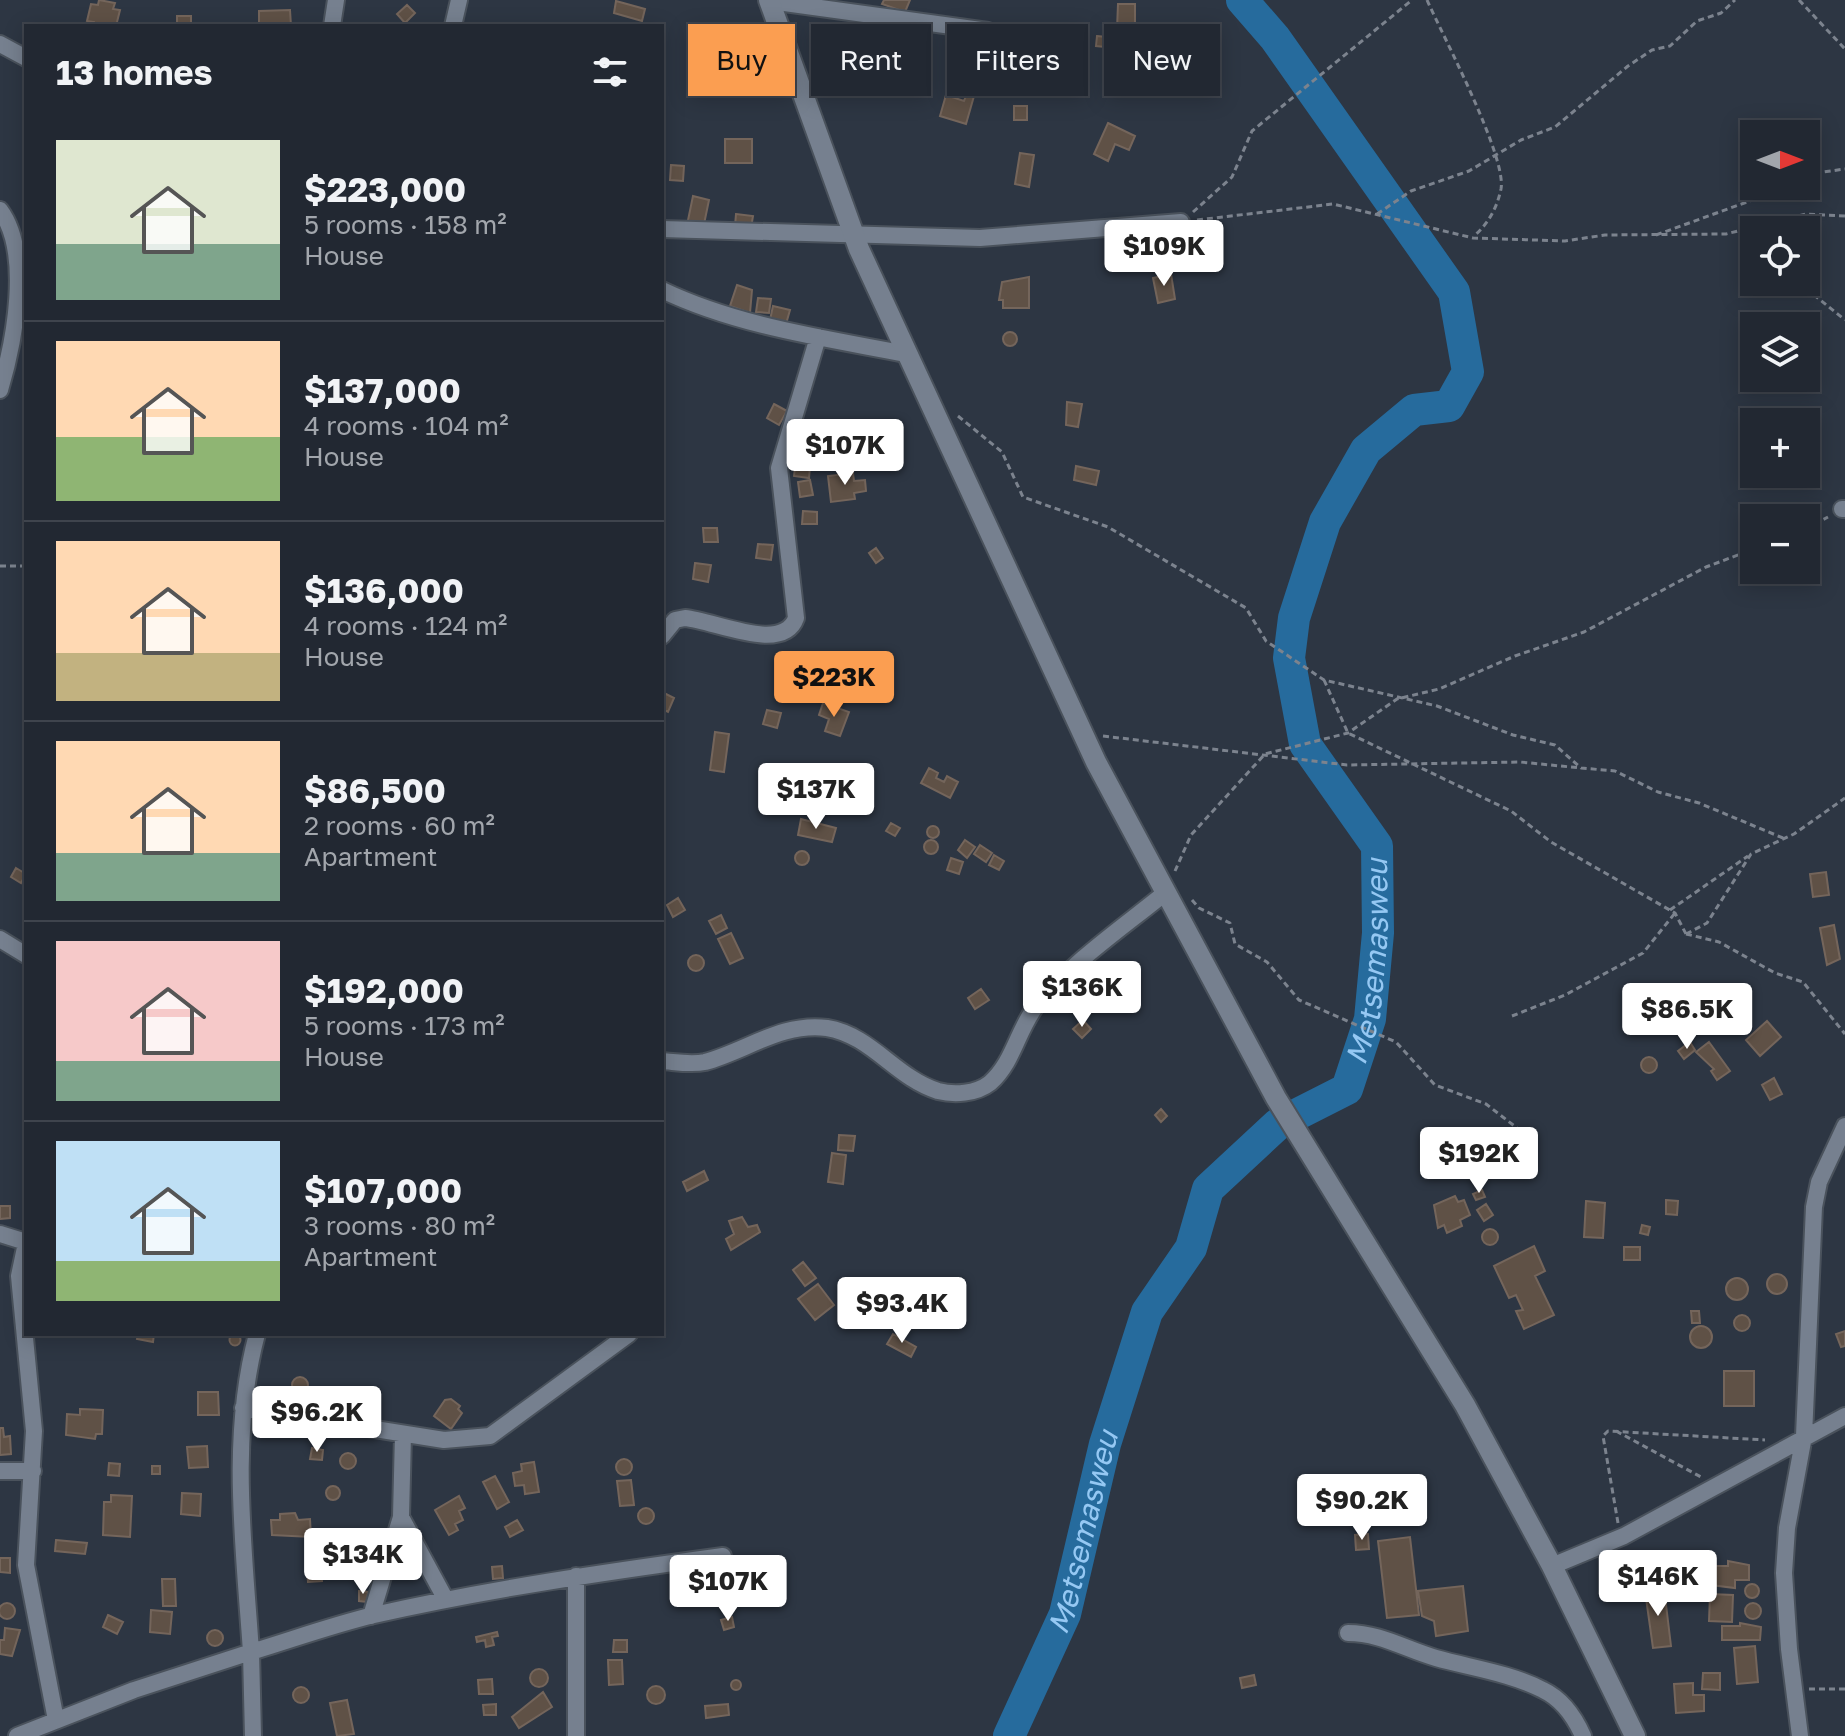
<!DOCTYPE html>
<meta charset="utf-8">
<style>
:root{--surface:#222832;--page:#2e343e;--text:#f1f3f6;--muted:#a2a6ac;--line:#3f444d;--accent:#fb9e51}
body{margin:0;font-family:"Golos Text",sans-serif;background:var(--page);color:var(--text);height:100vh;display:flex;flex-direction:column;font-size:30px;white-space:nowrap}
*{box-sizing:border-box;margin:0}
p{font-size:26px;color:var(--muted)}
.icon{flex:none;width:44px;height:44px;fill:none;stroke:currentColor;stroke-width:2;stroke-linecap:round;stroke-linejoin:round}
.map{position:relative;flex:1;overflow:hidden}
.drawer{position:absolute;left:24px;top:24px;width:640px;height:1312px;display:flex;flex-direction:column;background:var(--surface);border-radius:0px;box-shadow:0 4px 20px #0003,0 0 0 2px var(--line)}
.drawer>*{flex:none}
.hud{position:absolute;left:688px;top:24px;width:760px;height:72px;display:flex;gap:16px}
.needle{width:52px;rotate:90deg}
.tools{position:absolute;left:1740px;top:120px;display:grid;gap:16px}
.tools a{display:grid;place-items:center;width:80px;height:80px;border-radius:0px;background:var(--surface);box-shadow:0 4px 20px #0003,0 0 0 2px var(--line);font-size:40px}
.price{position:absolute;translate:-50% -68px;padding:0 18px;border-radius:8px;background:#fff;color:#222;font-size:26px;line-height:52px;filter:drop-shadow(0 2px 4px #0008)}
.price::after{content:'';position:absolute;left:50%;top:48px;width:24px;height:18px;margin-left:-12px;background:inherit;clip-path:polygon(0 0,100% 0,50% 100%)}
.price.active{background:var(--accent);color:#111}
ul{padding:0;list-style:none}
li{display:flex;align-items:center;gap:24px;height:200px;padding:0 32px}
li+li{border-top:2px solid var(--line)}
li span{display:grid;place-items:center;flex:none;width:224px;height:160px;border-radius:0px;color:#555}
li>.icon{margin-inline-start:auto}
span .icon{width:96px;height:96px;fill:#fffc;stroke-width:1}
li b{font-size:34px}
h2{display:flex;justify-content:space-between;align-items:center;height:96px;padding:0 32px;font-size:34px}
.pill{padding:0 28px;border-radius:0px;background:var(--surface);box-shadow:0 4px 20px #0003,0 0 0 2px var(--line);font-size:28px;line-height:72px}
.pill.active{background:var(--accent);color:#111}
.map>svg:first-child{display:block}
.lines{fill:none;stroke-linecap:round;stroke-linejoin:round}
.river{stroke:#266b9d;stroke-width:32}
.building{fill:#5f5146;stroke:#74655b;stroke-width:2}
.minor-casing{stroke:#4a525c;stroke-width:20}
.tertiary-casing{stroke:#4a525c;stroke-width:24}
.path{stroke:#7c838e;stroke-width:3;stroke-dasharray:6 4;stroke-linecap:butt}
.minor{stroke:#76808f;stroke-width:16}
.tertiary{stroke:#76808f;stroke-width:20}
.labels{text-anchor:middle;stroke-width:6;stroke-linejoin:round;paint-order:stroke}
.water-label{font-size:30px;font-style:italic;fill:#95c8f3;stroke:#242c38}
</style>
<div class="map">
<svg width="1845" height="1736" viewBox="0 0 1845 1736">
<rect width="100%" height="100%" fill="#2d3643"/>
<g class="lines">
<path class="river" id="s1" d="M1009 1736 1065 1614 1105 1444 1147 1312 1191 1248 1208 1189 1278 1124 1347 1089 1370 1019 1378 933 1377 846 1305 744 1289 658 1294 618 1325 522 1366 450 1414 410 1449 406 1468 372 1454 292 1275 38 1242 0"/>
</g>
<path class="building" d="M99 0 115 3 113 9 120 10 116 26H94V22L87 21 91 4 98 5Z
M884 0H910L905 12 882 4Z
M616 1 645 9 642 21 614 13Z
M1118 4H1135V29H1117Z
M407 5 415 13 405 23 397 14Z
M290 10 291 26 259 25V11Z
M177 16H191V26H177Z
M1097 36 1106 37 1105 47 1096 46Z
M1012 76 1014 90 984 93 983 80Z
M967 93 974 96 966 124 940 116 946 95 964 101Z
M1014 106H1027V120H1014Z
M1108 123 1135 136 1129 150 1115 144 1108 161 1094 154Z
M725 139H752V163H725Z
M1020 153 1034 155 1029 187 1015 184Z
M671 165 684 166 683 181 670 180Z
M693 196 709 200 703 229 687 225Z
M736 214 753 216 751 228 735 226Z
M1171 274 1175 299 1158 303 1153 278Z
M1029 277V308H1003V300H999L1002 282Z
M737 285 752 290 750 313 730 306Z
M758 298 771 299 769 313 756 312Z
M773 306 790 310 786 324 770 320Z
M1003 339a7 7 0 1 1 14 0a7 7 0 1 1-14 0Z
M1067 402 1082 404 1078 427 1066 425Z
M774 404 787 411 779 425 767 418Z
M797 452 811 454 809 478 794 476Z
M1076 466 1099 471 1096 485 1074 480Z
M853 473 854 481 865 480 866 491 854 493 855 499 831 502 828 476Z
M810 480 813 495 800 497 798 482Z
M803 511 817 512V524H802Z
M703 528H717L718 542H704Z
M758 544 773 545 771 560 756 558Z
M876 548 883 558 876 563 869 553Z
M695 563 711 565 708 582 693 579Z
M662 692 674 698 668 712 662 709Z
M823 703 849 712 840 736 825 731 829 719 819 715Z
M767 710 781 713 777 728 763 724Z
M715 732 729 734 724 772 710 770Z
M929 768 938 773 936 778 944 782 947 776 958 782 950 798 921 783Z
M801 819 836 828 832 842 798 835Z
M891 823 900 828 895 836 886 831Z
M927 832a6 6 0 1 1 12 0a6 6 0 1 1-12 0Z
M965 840 975 847 967 858 958 850Z
M924 847a7 7 0 1 1 14 0a7 7 0 1 1-14 0Z
M980 845 992 853 986 862 974 854Z
M795 858a7 7 0 1 1 14 0a7 7 0 1 1-14 0Z
M994 855 1004 861 999 870 989 865Z
M951 858 963 862 959 874 947 870Z
M16 868 26 874 21 883 11 877Z
M1826 872 1829 895 1813 897 1810 874Z
M678 898 685 910 673 917 667 905Z
M721 915 727 928 716 934 709 921Z
M1834 925 1840 959 1827 965 1820 928Z
M731 933 743 958 730 964 718 939Z
M688 963a8 8 0 1 1 16 0a8 8 0 1 1-16 0Z
M981 989 989 1000 975 1009 968 998Z
M1083 1020 1091 1029 1082 1038 1073 1029Z
M1767 1021 1781 1037 1760 1056 1746 1040Z
M1690 1042 1695 1050 1684 1059 1678 1051Z
M1709 1042 1730 1071 1717 1080 1711 1071 1714 1069 1696 1052Z
M1641 1065a8 8 0 1 1 16 0a8 8 0 1 1-16 0Z
M1774 1078 1782 1094 1770 1100 1762 1085Z
M1161 1109 1167 1116 1161 1122 1155 1115Z
M839 1135 855 1136 853 1151 838 1150Z
M832 1153 846 1155 843 1184 828 1182Z
M704 1171 708 1180 687 1191 683 1182Z
M1482 1190 1485 1197 1476 1200 1473 1194Z
M1455 1196 1458 1202 1464 1200 1470 1215 1460 1220 1462 1226 1447 1233 1444 1225 1438 1228 1434 1205Z
M1666 1200 1678 1201 1677 1215 1666 1214Z
M1586 1201 1605 1203 1603 1238 1584 1237Z
M1486 1204 1493 1215 1484 1221 1477 1210Z
M0 1206H10V1218L0 1219Z
M742 1217 748 1227 757 1225 760 1232 731 1250 726 1239 734 1234 729 1221Z
M1642 1225 1650 1227 1648 1235 1640 1233Z
M1482 1237a8 8 0 1 1 16 0a8 8 0 1 1-16 0Z
M1534 1246 1545 1271 1535 1276 1554 1315 1524 1329 1516 1311 1523 1310 1516 1295 1509 1298 1494 1266Z
M1624 1247H1640V1260H1624Z
M803 1262 816 1278 805 1286 793 1270Z
M1767 1284a10 10 0 1 1 20 0a10 10 0 1 1-20 0Z
M1726 1289a11 11 0 1 1 22 0a11 11 0 1 1-22 0Z
M818 1284 834 1305 815 1320 798 1299Z
M1691 1311H1699L1700 1323H1692Z
M1734 1323a8 8 0 1 1 16 0a8 8 0 1 1-16 0Z
M1690 1337a11 11 0 1 1 22 0a11 11 0 1 1-22 0Z
M1845 1331V1346L1841 1347 1836 1334Z
M138 1334H154L153 1342 137 1339Z
M893 1334 916 1347 911 1357 887 1344Z
M229.5 1340a5.5 5.5 0 1 1 11 0a5.5 5.5 0 1 1-11 0Z
M1724 1371H1754V1406H1724Z
M292 1385a8 8 0 1 1 16 0a8 8 0 1 1-16 0Z
M198 1392H218L219 1415H198Z
M346 1402a8 8 0 1 1 16 0a8 8 0 1 1-16 0Z
M451 1399 460 1406 458 1409 462 1413 451 1429 434 1416 445 1400Z
M80 1409 103 1410 102 1434H96L95 1439 66 1435 67 1414 80 1415Z
M0 1428H3L4 1437 10 1436 11 1454 0 1455Z
M207 1446 208 1467 189 1468 187 1447Z
M312 1448 323 1450 322 1460 310 1459Z
M340 1461a8 8 0 1 1 16 0a8 8 0 1 1-16 0Z
M616 1467a8 8 0 1 1 16 0a8 8 0 1 1-16 0Z
M534 1462 539 1492 525 1494 524 1485 515 1486 513 1473 522 1471 521 1464Z
M109 1463 120 1464 119 1476 108 1475Z
M152 1466H160V1474H152Z
M495 1476 509 1502 497 1509 483 1482Z
M631 1480 634 1505 620 1506 617 1481Z
M326 1493a7 7 0 1 1 14 0a7 7 0 1 1-14 0Z
M182 1493 201 1494 200 1516 181 1514Z
M111 1495 132 1496 130 1537 103 1535 104 1502H111Z
M459 1496 465 1508 459 1511 463 1520 455 1524 458 1530 449 1535 435 1510Z
M638 1516a8 8 0 1 1 16 0a8 8 0 1 1-16 0Z
M295 1513 298 1520 310 1519 311 1537 272 1535 271 1520H280V1514Z
M517 1520 523 1530 510 1537 505 1527Z
M1368 1534 1369 1549 1356 1550 1355 1535Z
M1410 1537 1419 1615 1387 1618 1378 1541Z
M56 1540 87 1543 85 1554 55 1551Z
M320 1555 322 1581 308 1582 306 1557Z
M0 1558H10V1573L0 1572Z
M1728 1561 1749 1565V1580H1735V1588L1711 1585V1566H1728Z
M502 1566 503 1578 493 1579 492 1567Z
M1707 1574 1708 1590 1695 1591 1694 1575Z
M162 1579H175L176 1606H163Z
M1745 1591a7 7 0 1 1 14 0a7 7 0 1 1-14 0Z
M1463 1586 1468 1631 1436 1636 1434 1621 1422 1616 1418 1591Z
M1664 1588 1671 1646 1653 1648 1645 1591Z
M359 1591 368 1592 367 1602 359 1601Z
M1710 1594 1733 1595 1732 1622 1709 1621Z
M1745 1611a8 8 0 1 1 16 0a8 8 0 1 1-16 0Z
M-1 1611a8 8 0 1 1 16 0a8 8 0 1 1-16 0Z
M151 1610 172 1612 170 1634 150 1632Z
M108 1615 123 1622 117 1634 103 1627Z
M732 1617 734 1627 724 1630 721 1620Z
M1740 1623 1761 1627 1760 1640H1722V1626H1740Z
M5 1628 20 1630 12 1656 0 1654V1640H4Z
M207 1638a8 8 0 1 1 16 0a8 8 0 1 1-16 0Z
M497 1632 498 1636 492 1637 494 1645 486 1647 485 1640 477 1642 476 1637Z
M614 1640H627V1652H613Z
M1755 1646 1758 1682 1737 1684 1734 1648Z
M608 1660H622L623 1684 609 1685Z
M530 1678a9 9 0 1 1 18 0a9 9 0 1 1-18 0Z
M1703 1673H1720V1690L1702 1689Z
M1254 1675 1256 1685 1242 1688 1240 1678Z
M492 1679 493 1694H479L478 1680Z
M731 1685a5 5 0 1 1 10 0a5 5 0 1 1-10 0Z
M1693 1683V1695H1704V1711L1676 1713 1674 1684Z
M647 1695a9 9 0 1 1 18 0a9 9 0 1 1-18 0Z
M293 1695a8 8 0 1 1 16 0a8 8 0 1 1-16 0Z
M543 1692 552 1707 519 1728 512 1717Z
M347 1700 354 1734 337 1736 330 1703Z
M496 1704V1715H484L483 1705Z
M728 1704 729 1715 706 1718 705 1706Z"/>
<g class="lines">
<g class="minor-casing">
<path id="minor" d="M770 1 988 31
M332 26 336 0
M453 26 459 0
M0 44 26 58
M0 210C32 253 14 343 0 390
M662 229 980 238 1181 222
M662 290C737 326 824 338 906 354
M1842 509H1845
M662 636 675 620 685 618C716 621 783 654 796 618L779 468 818 337
M0 939 26 955
M662 1061C676 1062 691 1065 705 1062 746 1051 782 1022 827 1028 871 1035 896 1078 938 1091 954 1095 976 1094 990 1083 1014 1062 1018 1028 1037 1005 1073 961 1122 928 1165 893
M0 1234 26 1242
M26 1243 19 1276 34 1431 26 1565 56 1720
M243 1408 444 1440 490 1436 629 1334
M0 1471H33
M401 1517 403 1434
M1552 1566 1624 1536 1845 1416
M371 1616 401 1517 446 1600
M1348 1633C1380 1633 1405 1649 1436 1658 1472 1668 1510 1673 1543 1690 1562 1699 1575 1718 1583 1736
M17 1736 134 1690 251 1652C244 1546 229 1438 257 1334
M253 1736 251 1652C291 1640 332 1625 374 1615 489 1589 606 1572 723 1556
M576 1736V1576
M1800 1736 1789 1649 1784 1573 1787 1528 1804 1436 1814 1207 1819 1182 1845 1126"/>
</g>
<g class="tertiary-casing">
<path id="tertiary" d="M769 0 859 249 1096 762 1276 1098 1465 1405 1552 1566 1635 1736"/>
</g>
<path class="path" d="M1427 0C1443 36 1507 157 1501 189 1497 208 1488 224 1474 236
M1799 0 1845 49
M1806 178 1816 173 1845 169
M1193 212 1232 177 1252 131 1412 0
M1377 214 1411 191 1469 171 1521 140 1555 127 1628 66 1652 50 1670 46 1697 21 1721 13 1735 0
M1197 220 1333 204 1473 238 1565 241 1605 235 1726 234 1806 214 1845 216
M1747 231 1754 238
M1656 235 1791 186
M1798 282 1845 320
M958 416 1002 452 1023 497 1108 527 1246 608 1266 641 1324 680 1437 706 1513 735 1555 745 1581 768 1615 771 1658 792 1699 803 1783 838
M1806 529 1828 517
M0 566H26
M1324 680 1348 733 1511 811 1551 842 1675 913 1686 934
M1103 736 1347 765 1520 762 1581 768
M1175 871 1191 835 1265 754 1348 733 1397 699 1439 689 1515 656 1584 632 1706 567 1754 549
M1192 900 1199 908 1230 923 1235 944 1267 962 1299 1000 1396 1042 1435 1085 1486 1104 1526 1135
M1670 910 1748 856
M1686 934 1707 923 1751 854 1794 834 1845 798
M1686 934 1719 942 1775 973 1803 982 1845 1034
M1512 1016 1565 995 1643 953 1675 913
M1616 1431 1701 1477
M1618 1523 1603 1436 1608 1431 1765 1440
M1809 1689H1845"/>
<use href="#minor" class="minor"/>
<use href="#tertiary" class="tertiary"/>
</g>
<g class="labels">
<g class="water-label">
<text dy="10" stroke="none"><textPath href="#s1" startOffset="890">Metsemasweu</textPath></text>
<text dy="10" stroke="none"><textPath href="#s1" startOffset="218">Metsemasweu</textPath></text>
</g>
</g>
</svg>
<div class="tools">
<a><svg class="needle" viewBox="-14 -14 28 28"><path d="M0-13l5 13h-10z" fill="#e53935"/><path d="M0 13l5-13h-10z" fill="#a2a6ac"/></svg></a>
<a><svg class="icon" aria-label="locate" viewBox="0 0 24 24"><circle cx="12" cy="12" r="6"/><path d="M12 2v4M12 18v4M2 12h4M18 12h4"/></svg></a>
<a><svg class="icon" aria-label="layers" viewBox="0 0 24 24"><path d="M12 4l9 5-9 5-9-5zM3 14l9 5 9-5"/></svg></a>
<a>+</a>
<a>−</a>
</div>
<b class="price" style="left:1164px;top:288px">$109K</b>
<b class="price" style="left:845px;top:487px">$107K</b>
<b class="price active" style="left:834px;top:719px">$223K</b>
<b class="price" style="left:816px;top:831px">$137K</b>
<b class="price" style="left:1082px;top:1029px">$136K</b>
<b class="price" style="left:1687px;top:1051px">$86.5K</b>
<b class="price" style="left:1479px;top:1195px">$192K</b>
<b class="price" style="left:902px;top:1345px">$93.4K</b>
<b class="price" style="left:317px;top:1454px">$96.2K</b>
<b class="price" style="left:1362px;top:1542px">$90.2K</b>
<b class="price" style="left:363px;top:1596px">$134K</b>
<b class="price" style="left:1658px;top:1618px">$146K</b>
<b class="price" style="left:728px;top:1623px">$107K</b>
<div class="hud">
<a class="pill active">Buy</a>
<a class="pill">Rent</a>
<a class="pill">Filters</a>
<a class="pill">New</a>
</div>
<section class="drawer">
<h2>13 homes<svg class="icon" aria-label="filters" viewBox="0 0 24 24"><path d="M4 7h16M4 17h16"/><circle cx="9" cy="7" r="2"/><circle cx="15" cy="17" r="2"/></svg></h2>
<ul>
<li><span style="background:linear-gradient(#dfe7d0 65%,#7fa58c 0)"><svg class="icon" aria-label="home" viewBox="0 0 24 24"><path d="M3 11l9-7 9 7M6 9v11h12V9"/></svg></span><div><b>$223,000</b><p>5 rooms · 158 m²</p><p>House</p></div></li>
<li><span style="background:linear-gradient(#ffd9b3 60%,#8fb573 0)"><svg class="icon" aria-label="home" viewBox="0 0 24 24"><path d="M3 11l9-7 9 7M6 9v11h12V9"/></svg></span><div><b>$137,000</b><p>4 rooms · 104 m²</p><p>House</p></div></li>
<li><span style="background:linear-gradient(#ffd9b3 70%,#c2b280 0)"><svg class="icon" aria-label="home" viewBox="0 0 24 24"><path d="M3 11l9-7 9 7M6 9v11h12V9"/></svg></span><div><b>$136,000</b><p>4 rooms · 124 m²</p><p>House</p></div></li>
<li><span style="background:linear-gradient(#ffd9b3 70%,#7fa58c 0)"><svg class="icon" aria-label="home" viewBox="0 0 24 24"><path d="M3 11l9-7 9 7M6 9v11h12V9"/></svg></span><div><b>$86,500</b><p>2 rooms · 60 m²</p><p>Apartment</p></div></li>
<li><span style="background:linear-gradient(#f6c9c9 75%,#7fa58c 0)"><svg class="icon" aria-label="home" viewBox="0 0 24 24"><path d="M3 11l9-7 9 7M6 9v11h12V9"/></svg></span><div><b>$192,000</b><p>5 rooms · 173 m²</p><p>House</p></div></li>
<li><span style="background:linear-gradient(#bfe0f5 75%,#8fb573 0)"><svg class="icon" aria-label="home" viewBox="0 0 24 24"><path d="M3 11l9-7 9 7M6 9v11h12V9"/></svg></span><div><b>$107,000</b><p>3 rooms · 80 m²</p><p>Apartment</p></div></li>
</ul>
</section>
</div>
